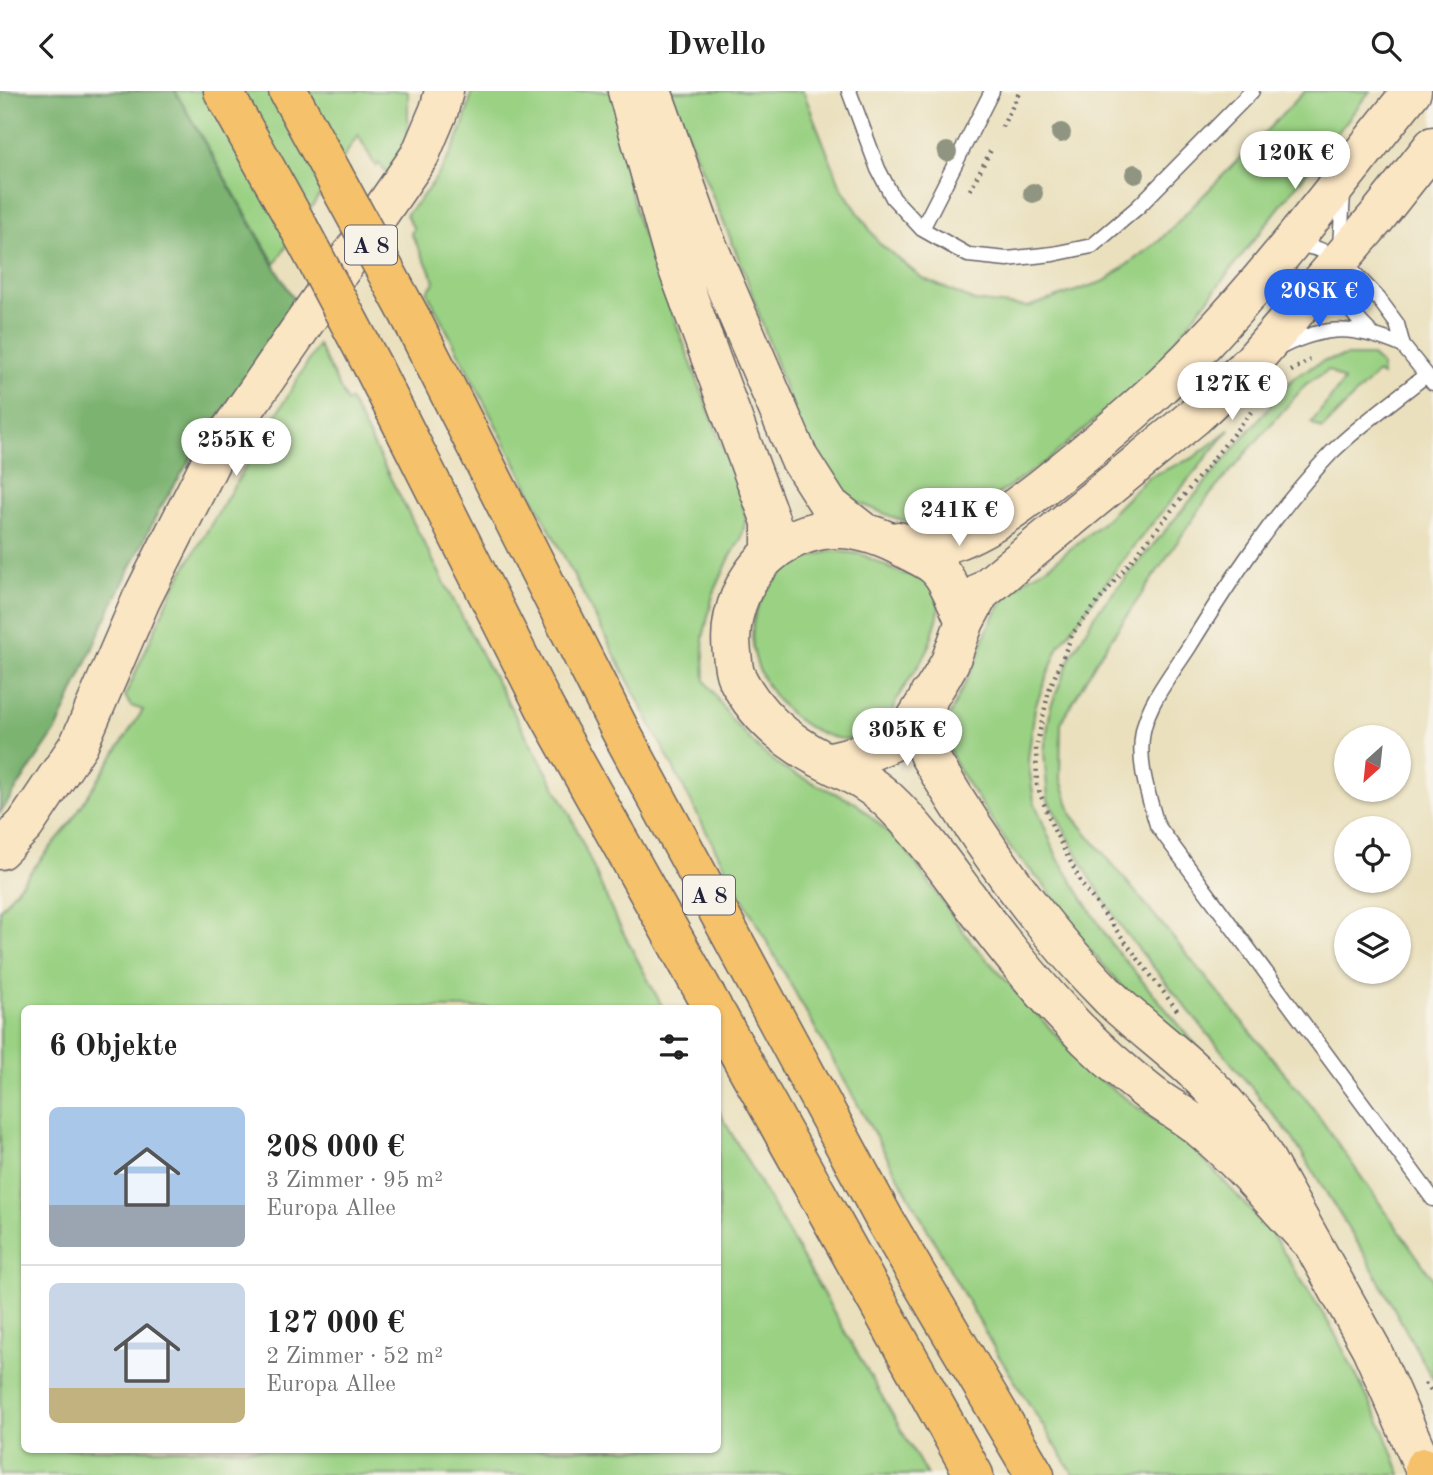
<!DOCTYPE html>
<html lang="de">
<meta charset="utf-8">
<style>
:root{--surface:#fff;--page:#f6f6f6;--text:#222;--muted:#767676;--line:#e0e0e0;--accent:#2563eb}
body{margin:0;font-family:"Old Standard TT",serif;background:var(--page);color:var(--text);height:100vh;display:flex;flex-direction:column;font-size:26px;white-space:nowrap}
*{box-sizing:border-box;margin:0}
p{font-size:23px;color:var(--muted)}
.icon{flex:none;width:38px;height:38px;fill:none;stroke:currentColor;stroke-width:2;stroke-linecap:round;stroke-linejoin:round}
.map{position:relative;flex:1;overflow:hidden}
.panel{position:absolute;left:21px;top:914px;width:700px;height:448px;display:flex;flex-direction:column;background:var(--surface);border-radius:10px;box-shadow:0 2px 5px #0004}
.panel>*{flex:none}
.needle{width:46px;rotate:207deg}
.tools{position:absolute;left:1334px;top:634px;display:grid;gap:14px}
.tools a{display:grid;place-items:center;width:77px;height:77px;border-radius:50%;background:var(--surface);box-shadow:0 2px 5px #0004;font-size:35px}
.price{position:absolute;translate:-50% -60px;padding:0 16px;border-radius:24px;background:#fff;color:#222;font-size:23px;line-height:46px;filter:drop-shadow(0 2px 4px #0008)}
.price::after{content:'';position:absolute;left:50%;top:42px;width:21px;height:16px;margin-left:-10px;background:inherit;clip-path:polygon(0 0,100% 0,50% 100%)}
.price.selected{background:var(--accent);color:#fff}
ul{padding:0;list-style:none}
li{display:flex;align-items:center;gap:21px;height:175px;padding:0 28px}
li+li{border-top:2px solid var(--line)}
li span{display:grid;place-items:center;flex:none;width:196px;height:140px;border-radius:10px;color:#555}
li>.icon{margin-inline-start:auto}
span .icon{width:84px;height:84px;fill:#fffc;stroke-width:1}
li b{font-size:30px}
h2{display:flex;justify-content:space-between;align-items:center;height:84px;padding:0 28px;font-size:30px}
header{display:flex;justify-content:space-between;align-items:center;height:91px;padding:0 28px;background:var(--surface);font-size:32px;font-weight:600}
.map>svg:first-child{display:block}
.green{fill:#9ad183;stroke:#5e7a5f;stroke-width:2}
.forest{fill:#7bb371;stroke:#4e6a56;stroke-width:2}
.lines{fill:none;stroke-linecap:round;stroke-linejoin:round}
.lane-casing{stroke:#686468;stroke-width:17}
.secondary-casing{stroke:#686468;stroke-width:41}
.highway-casing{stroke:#686468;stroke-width:41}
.path{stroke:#686468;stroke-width:4.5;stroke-dasharray:2 5;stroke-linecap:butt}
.lane{stroke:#fff;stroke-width:14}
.secondary{stroke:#fbe6c4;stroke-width:38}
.highway{stroke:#f5c16b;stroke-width:38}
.highway-bridge-casing{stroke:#686468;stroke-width:41;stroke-linecap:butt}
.highway-bridge{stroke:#f5c16b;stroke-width:38}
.tree{fill:#909582}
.labels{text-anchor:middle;stroke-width:7;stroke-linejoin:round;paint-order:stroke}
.shield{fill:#f7f3e8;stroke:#62616f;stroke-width:2}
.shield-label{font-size:23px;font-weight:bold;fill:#22223b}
</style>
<header><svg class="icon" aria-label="back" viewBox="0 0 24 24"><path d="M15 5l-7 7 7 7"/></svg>Dwello<svg class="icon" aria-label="search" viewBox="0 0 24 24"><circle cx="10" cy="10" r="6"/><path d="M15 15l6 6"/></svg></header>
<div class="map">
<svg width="1433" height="1384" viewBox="0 0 1433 1384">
<rect width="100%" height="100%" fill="#f7f3e8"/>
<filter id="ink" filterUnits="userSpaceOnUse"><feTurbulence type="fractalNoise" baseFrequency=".0143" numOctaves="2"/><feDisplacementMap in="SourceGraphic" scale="14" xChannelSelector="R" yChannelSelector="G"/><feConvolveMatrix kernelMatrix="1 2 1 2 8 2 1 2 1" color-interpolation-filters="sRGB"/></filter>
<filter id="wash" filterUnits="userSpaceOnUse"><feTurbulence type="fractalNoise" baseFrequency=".00686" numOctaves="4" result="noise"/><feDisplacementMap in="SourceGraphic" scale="28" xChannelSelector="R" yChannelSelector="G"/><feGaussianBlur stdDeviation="1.57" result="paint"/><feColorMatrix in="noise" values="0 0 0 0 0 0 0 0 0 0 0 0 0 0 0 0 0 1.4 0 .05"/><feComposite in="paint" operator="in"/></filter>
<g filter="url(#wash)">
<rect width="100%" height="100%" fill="#eae0bd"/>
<path class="green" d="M175 0H408V45L389 85 379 72 376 76 358 44 275 173Z
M472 0H613L621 18 623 69 639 134 740 402 746 428 741 448 729 468 713 504 703 547 705 589 731 628 759 658 784 678 856 712 904 756 971 851 1091 982 1193 1057 1271 1141 1333 1239 1384 1339 1401 1384H1074L995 1259 720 767 427 201 435 190 411 142 414 138 406 124C440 88 463 49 472 0Z
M669 0H803L841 96 879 152 922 187 974 210 1028 216 1105 190 1159 150 1305 0H1370L1150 282 1047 370 961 428 923 435 895 427 845 406 799 338 744 180Z
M318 254 347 311 350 309 487 574 570 723 614 824 663 917H24V1358H718V1019L927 1384H0V818L69 734 143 619 131 615 125 605 175 494Z
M1347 265H1372L1381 273 1382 285 1377 282 1322 338 1311 332 1344 290 1329 279 1306 293 1208 406 1098 567 1061 632 1060 685 1072 724 1310 1013 1433 1188V1289L1365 1164 1291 1045 1123 839 1088 783 1048 709 1044 660 1051 615 1071 565 1096 522 1295 285 1323 270Z
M1230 338 1132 457 1059 555 1035 616 1028 668 1034 710 1057 766 1112 854 1227 991 1143 920 1083 851 1045 795 1011 758 958 678 948 655V627L976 570 989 534 1001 513 1023 490 1052 473 1102 432 1148 386 1193 367Z
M833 460 861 463 900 482 927 486 939 512 938 525 927 561 896 609 892 626 894 634C881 639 866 646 853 648 832 650 809 638 793 625 742 580 734 511 797 471 807 465 822 463 833 460Z"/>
<path class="forest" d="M0 0H175L297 214 198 356 159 419 109 520 57 638 0 722Z"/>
</g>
<g filter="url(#ink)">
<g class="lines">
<g class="lane-casing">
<path id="lane" d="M849 0 878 78 893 107 922 138 968 164 1007 168 1053 163 1092 155 1138 116 1252 0
M922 138 992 0
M1294 152 1318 158 1340 167 1378 207 1397 233 1403 255 1433 292
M1340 157 1343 101
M1339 181C1338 208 1353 224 1371 242
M1281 256C1328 233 1356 235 1403 255
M1426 284C1396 308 1358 335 1331 362 1276 420 1231 488 1189 556 1173 581 1149 610 1143 640 1137 672 1148 703 1157 734L1433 1108"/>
</g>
<g class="secondary-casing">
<path id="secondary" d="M627 0 673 165 771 431V462
M652 0 704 146 799 367 829 414 861 439
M898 450C913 454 931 458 945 453 988 441 1036 402 1070 374 1116 336 1162 297 1203 253 1278 174 1343 85 1412 0
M965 530C957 514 950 490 937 477 929 469 916 464 907 459 863 435 821 428 778 457 745 480 727 523 732 562 733 569 733 578 736 585 755 624 787 651 825 670 847 681 867 690 886 707 916 735 941 770 966 804 998 847 1031 889 1068 928 1094 956 1122 981 1152 1004 1168 1016 1186 1025 1201 1038 1241 1071 1274 1112 1309 1149
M929 604C924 626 921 642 928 663 979 750 1039 835 1110 907 1137 933 1167 955 1195 981 1216 1000 1234 1022 1252 1044L1371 1257 1427 1384
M827 671 869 661 899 648 913 632 941 587 950 571 965 530 980 502 1195 325 1252 271 1377 126 1433 55
M0 759 25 734 79 653 141 509 216 360 420 64 439 19 444 0"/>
</g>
<g class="highway-casing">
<path id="highway" d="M223 0 299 137
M288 0 333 83
M410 225 620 639 887 1133 1035 1384
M373 276 545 617 713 917
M718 925 974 1384
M1424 1376 1432 1384"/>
</g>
<path class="path" d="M1002 36 1020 0
M970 99 991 59
M1291 280 1310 269
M1177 919 1083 795 1053 737 1037 694 1036 657 1049 599 1073 542 1251 321
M1425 1292 1433 1303"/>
<use href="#lane" class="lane"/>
<use href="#secondary" class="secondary"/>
<use href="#highway" class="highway"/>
<g class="highway-bridge-casing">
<path id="highway-bridge" d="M333 83 410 225
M299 137 373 276"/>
</g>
<use href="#highway-bridge" class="highway-bridge"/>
</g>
<g class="tree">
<circle cx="1061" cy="42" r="10"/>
<circle cx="947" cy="61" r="10"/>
<circle cx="1135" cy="83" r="10"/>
<circle cx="1033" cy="102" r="10"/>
</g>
</g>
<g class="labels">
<g class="shield">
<rect x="345" y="134.5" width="52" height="39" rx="5"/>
<rect x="683" y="784.5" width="52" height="39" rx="5"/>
</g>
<g class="shield-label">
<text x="371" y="162">A 8</text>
<text x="709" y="812">A 8</text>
</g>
</g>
</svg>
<div class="tools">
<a><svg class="needle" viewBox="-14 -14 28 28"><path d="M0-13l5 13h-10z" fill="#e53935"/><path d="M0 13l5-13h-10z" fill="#767676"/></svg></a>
<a><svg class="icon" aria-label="locate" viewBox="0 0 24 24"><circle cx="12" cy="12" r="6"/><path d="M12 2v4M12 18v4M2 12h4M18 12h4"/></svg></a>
<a><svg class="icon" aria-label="layers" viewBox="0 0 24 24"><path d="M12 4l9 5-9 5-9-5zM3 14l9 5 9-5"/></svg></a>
</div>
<b class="price" style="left:1295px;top:100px">120K €</b>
<b class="price selected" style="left:1319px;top:238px">208K €</b>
<b class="price" style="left:1232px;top:331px">127K €</b>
<b class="price" style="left:236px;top:387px">255K €</b>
<b class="price" style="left:959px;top:457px">241K €</b>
<b class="price" style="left:907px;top:677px">305K €</b>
<section class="panel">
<h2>6 Objekte<svg class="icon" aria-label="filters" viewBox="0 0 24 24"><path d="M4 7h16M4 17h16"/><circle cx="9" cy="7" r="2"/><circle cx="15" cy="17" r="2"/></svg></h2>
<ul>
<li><span style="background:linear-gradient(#a9c7e8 70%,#9aa5b1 0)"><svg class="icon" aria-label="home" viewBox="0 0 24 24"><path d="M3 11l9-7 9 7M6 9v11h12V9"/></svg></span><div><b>208 000 €</b><p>3 Zimmer · 95 m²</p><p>Europa Allee</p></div></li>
<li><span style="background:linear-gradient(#c9d6e8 75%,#c2b280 0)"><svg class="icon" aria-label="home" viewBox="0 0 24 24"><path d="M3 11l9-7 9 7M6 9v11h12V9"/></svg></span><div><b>127 000 €</b><p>2 Zimmer · 52 m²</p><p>Europa Allee</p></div></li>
</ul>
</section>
</div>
